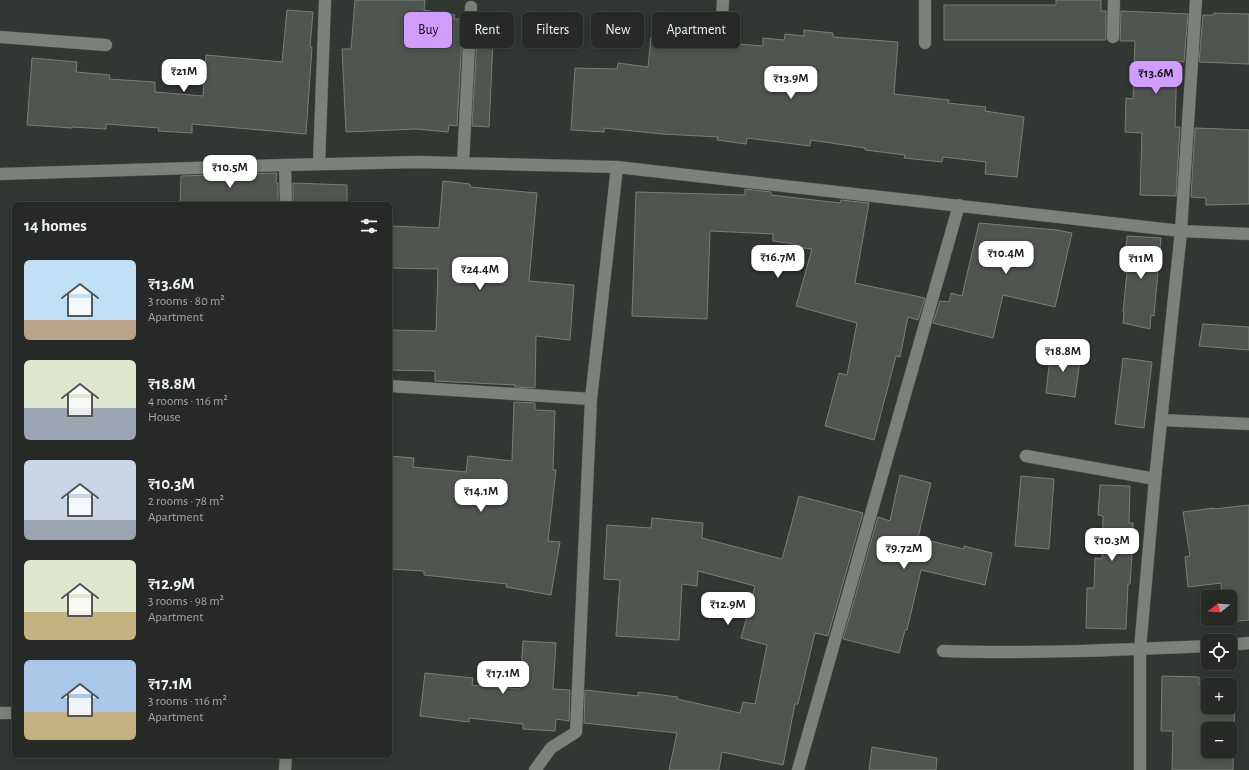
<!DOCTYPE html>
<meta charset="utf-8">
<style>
:root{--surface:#262926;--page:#323532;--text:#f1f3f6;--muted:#a4a6a7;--line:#424543;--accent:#d09dff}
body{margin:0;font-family:"Alegreya Sans",sans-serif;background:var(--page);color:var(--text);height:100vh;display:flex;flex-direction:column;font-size:15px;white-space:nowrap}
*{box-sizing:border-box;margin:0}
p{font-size:13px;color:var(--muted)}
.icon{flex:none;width:22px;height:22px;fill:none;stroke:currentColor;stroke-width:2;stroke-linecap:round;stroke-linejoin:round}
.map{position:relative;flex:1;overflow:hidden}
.panel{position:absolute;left:12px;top:202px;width:380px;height:556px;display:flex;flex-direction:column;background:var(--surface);border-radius:6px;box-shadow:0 2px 10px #0003,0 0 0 1px var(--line)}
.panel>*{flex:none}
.hud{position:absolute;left:404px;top:12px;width:380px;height:36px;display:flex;gap:8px}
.needle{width:26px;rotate:253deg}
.buttons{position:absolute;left:1201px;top:590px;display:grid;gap:8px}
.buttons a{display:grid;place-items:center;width:36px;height:36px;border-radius:6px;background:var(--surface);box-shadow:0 2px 10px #0003,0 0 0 1px var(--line);font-size:20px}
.price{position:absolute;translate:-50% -34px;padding:0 9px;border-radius:8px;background:#fff;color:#222;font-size:13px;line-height:26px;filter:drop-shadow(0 1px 2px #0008)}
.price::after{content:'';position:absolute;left:50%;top:24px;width:12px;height:9px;margin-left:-6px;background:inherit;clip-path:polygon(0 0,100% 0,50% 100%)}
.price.selected{background:var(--accent);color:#111}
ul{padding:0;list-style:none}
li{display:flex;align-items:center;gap:12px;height:100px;padding:0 12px}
li span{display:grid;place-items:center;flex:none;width:112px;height:80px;border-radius:6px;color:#555}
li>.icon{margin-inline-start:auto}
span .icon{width:48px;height:48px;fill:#fffc;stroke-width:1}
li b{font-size:17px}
h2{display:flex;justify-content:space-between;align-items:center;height:48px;padding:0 12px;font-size:17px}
.pill{padding:0 14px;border-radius:6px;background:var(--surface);box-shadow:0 2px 10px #0003,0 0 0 1px var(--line);font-size:14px;line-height:36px}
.pill.selected{background:var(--accent);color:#111}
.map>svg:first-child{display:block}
.building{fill:#505550;stroke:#797e79;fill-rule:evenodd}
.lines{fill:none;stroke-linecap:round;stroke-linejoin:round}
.minor-casing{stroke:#525652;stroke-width:13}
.minor{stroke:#7c817c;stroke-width:12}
</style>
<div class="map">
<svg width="1249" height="770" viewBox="0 0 1249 770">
<rect width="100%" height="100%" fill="#333733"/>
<path class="building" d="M355 0H425L424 10 455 15 454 19H463L457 126 449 125 448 132 416 129 346 132 342 49H351Z
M1056 0H1101V11H1106V40H944V5H1056Z
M287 10 313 12 310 47H312L306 134 192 124V133L158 131 159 128 106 124V129L72 127V128L27 125 32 58 77 62 76 72 110 75 109 79 155 82V92L203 96 206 55 282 62Z
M1121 11 1188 14 1184 62 1177 61 1175 127H1180L1176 196 1140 195 1142 133 1125 132 1126 98 1133 99 1135 41H1120Z
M1214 13 1249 14V64L1199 62 1203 15H1214Z
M478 20 494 21 489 127 472 126Z
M804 30 833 33V37L898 42 894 94 949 100 948 103 986 107 985 111 1024 117 1017 177 985 174 986 162 943 157 942 162 904 158 905 155 865 150V148L811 140 810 146 747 138 746 144 717 140 718 137 662 134 604 128V132L571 130 575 68 617 69 618 63 648 67 651 37 763 46V38L784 40 785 34 804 36Z
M1195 128 1249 130V204L1206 205V198L1191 197Z
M277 173 276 183H278V204H180L181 176Z
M443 181 470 184V187L537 193 529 281 574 285 570 340 536 336 535 388 515 387V385L435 381V371L390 370V330L436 331 438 269 390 268V226L439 228Z
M293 183 347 185V204H293Z
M745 189 771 192V195L840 203 841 200 869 203 855 283 925 298 918 320 908 317 900 357 896 356 874 440 825 426 839 373 847 375 857 323 796 306 812 249 795 247V244L773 241V234L710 231 707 319 632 316 636 192 745 195Z
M979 223 1057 230 1072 233 1055 307 1003 295 993 338 933 323 940 301 949 302 951 293 962 296Z
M1127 236 1161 238 1154 316 1151 315 1150 329 1123 323 1124 312H1123L1127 272H1124Z
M1203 324 1249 327V350L1199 346Z
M1051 349 1081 353 1075 397 1046 393Z
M1123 358 1152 362 1144 428 1115 424Z
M514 402 535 403V410L555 411 553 470H556L548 541 560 542 551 595 506 587 507 584 424 575V571L390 569V456L414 458 413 467 466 472 468 456 512 461Z
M900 475 931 483 918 538 964 549V546L992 553 985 585 921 570 907 630H905L899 653 843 639 878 517 890 521Z
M1021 476 1054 479 1049 549 1015 546Z
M1100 485 1130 486 1129 523H1133L1132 555 1130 584H1128L1126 629 1086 628 1087 588H1094L1095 558 1102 559 1103 516 1098 515Z
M799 496 863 513 828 636 815 633 798 704H795L783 765 722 752 719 770H669L677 733 584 723 585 690 638 696V692L678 697 677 699 740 713 743 702 755 704 767 645 741 638 755 586 698 571 697 586 682 584 679 640 616 636 620 580 604 579 607 525 651 528 652 518 703 523 702 538 782 559Z
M1249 505V620L1225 622V619H1230V597H1222L1221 583 1188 587 1185 557 1190 556 1183 512 1214 508V509Z
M523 641 556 643 553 689 570 690 569 721 556 719 555 731 523 729V724L469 718V722L420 716 425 673 473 678 472 685 520 689Z
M1162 676 1199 677V685H1209H1208V707H1230V686H1235L1233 770H1172L1173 731H1161ZM1208 729H1230V751H1208Z
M872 747 937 758 936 770H869Z"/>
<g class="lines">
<g class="minor-casing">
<path id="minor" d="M925 0V43
M722 18 723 0
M0 37 106 45
M1113 37 1114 0
M463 163 471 7
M319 164 325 0
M285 165 286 204
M0 174 285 165 417 162 617 167 1181 231 1249 234
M390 386 591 399
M1162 420 1249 424
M1026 456 1155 479
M1230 645 1249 643
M943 651C1031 654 1120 650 1208 646
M0 713H14
M285 770 286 756
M535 770 551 748 576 732 591 399 617 167
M798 770 959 205
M1140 770V649L1155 479 1181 231 1196 0"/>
</g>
<use href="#minor" class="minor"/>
</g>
</svg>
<div class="buttons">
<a><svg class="needle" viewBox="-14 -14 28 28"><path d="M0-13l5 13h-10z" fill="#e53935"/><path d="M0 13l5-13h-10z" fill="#a4a6a7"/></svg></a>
<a><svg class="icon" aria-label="locate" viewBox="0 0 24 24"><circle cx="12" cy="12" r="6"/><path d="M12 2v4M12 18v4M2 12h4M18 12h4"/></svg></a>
<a>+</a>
<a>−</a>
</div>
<b class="price" style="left:184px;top:93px">₹21M</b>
<b class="price selected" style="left:1156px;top:95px">₹13.6M</b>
<b class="price" style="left:791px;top:100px">₹13.9M</b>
<b class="price" style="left:230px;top:189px">₹10.5M</b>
<b class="price" style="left:1006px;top:275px">₹10.4M</b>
<b class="price" style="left:778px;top:279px">₹16.7M</b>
<b class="price" style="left:1141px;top:280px">₹11M</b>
<b class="price" style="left:480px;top:291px">₹24.4M</b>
<b class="price" style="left:1063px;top:373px">₹18.8M</b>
<b class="price" style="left:481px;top:513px">₹14.1M</b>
<b class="price" style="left:1112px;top:562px">₹10.3M</b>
<b class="price" style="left:904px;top:570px">₹9.72M</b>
<b class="price" style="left:728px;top:626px">₹12.9M</b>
<b class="price" style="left:503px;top:695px">₹17.1M</b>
<div class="hud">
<a class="pill selected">Buy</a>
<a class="pill">Rent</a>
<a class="pill">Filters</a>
<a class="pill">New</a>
<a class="pill">Apartment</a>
</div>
<section class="panel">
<h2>14 homes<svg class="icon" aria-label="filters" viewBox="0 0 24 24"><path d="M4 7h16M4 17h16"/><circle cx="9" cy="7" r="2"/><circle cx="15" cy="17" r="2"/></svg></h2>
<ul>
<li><span style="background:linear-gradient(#bfe0f5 75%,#b9a48a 0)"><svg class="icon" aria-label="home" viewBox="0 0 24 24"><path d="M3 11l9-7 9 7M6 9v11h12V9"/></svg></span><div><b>₹13.6M</b><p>3 rooms · 80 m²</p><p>Apartment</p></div></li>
<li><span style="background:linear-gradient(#dfe7d0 60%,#9aa5b1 0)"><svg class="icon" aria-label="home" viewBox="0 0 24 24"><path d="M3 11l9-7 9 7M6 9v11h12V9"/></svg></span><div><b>₹18.8M</b><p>4 rooms · 116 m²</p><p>House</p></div></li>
<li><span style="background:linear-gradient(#c9d6e8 75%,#9aa5b1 0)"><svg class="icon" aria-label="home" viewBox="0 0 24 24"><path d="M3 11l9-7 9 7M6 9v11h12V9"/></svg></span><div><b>₹10.3M</b><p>2 rooms · 78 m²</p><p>Apartment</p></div></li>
<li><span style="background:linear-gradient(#dfe7d0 65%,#c2b280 0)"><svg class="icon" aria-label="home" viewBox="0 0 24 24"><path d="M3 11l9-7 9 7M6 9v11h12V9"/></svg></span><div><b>₹12.9M</b><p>3 rooms · 98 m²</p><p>Apartment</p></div></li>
<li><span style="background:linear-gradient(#a9c7e8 65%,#c2b280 0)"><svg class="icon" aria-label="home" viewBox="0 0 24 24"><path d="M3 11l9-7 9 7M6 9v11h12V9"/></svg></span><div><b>₹17.1M</b><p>3 rooms · 116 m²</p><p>Apartment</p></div></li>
</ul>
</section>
</div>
